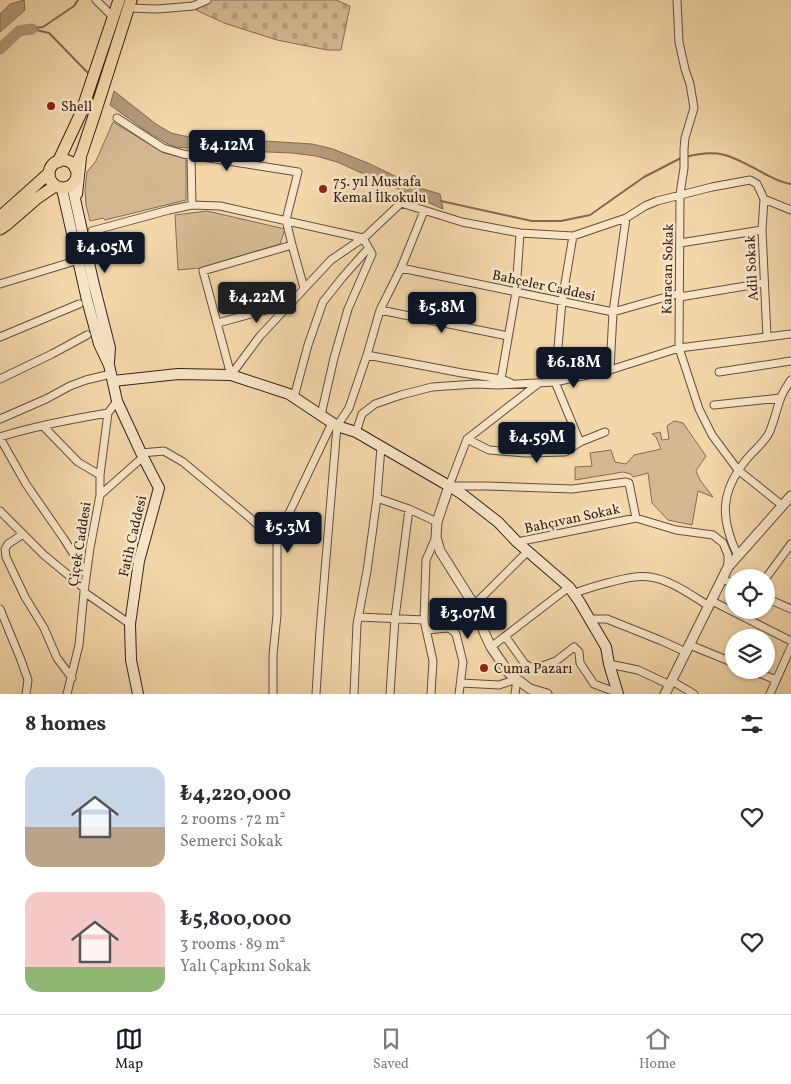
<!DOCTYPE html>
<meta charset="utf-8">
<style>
:root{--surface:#fff;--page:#f2f2f3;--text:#2b2b33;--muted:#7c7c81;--line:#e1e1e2;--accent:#111827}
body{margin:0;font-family:Vollkorn,serif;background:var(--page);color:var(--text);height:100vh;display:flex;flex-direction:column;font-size:19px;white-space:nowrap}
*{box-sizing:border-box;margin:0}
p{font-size:16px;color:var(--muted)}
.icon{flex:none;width:28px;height:28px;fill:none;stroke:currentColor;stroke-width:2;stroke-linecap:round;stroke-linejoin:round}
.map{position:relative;height:694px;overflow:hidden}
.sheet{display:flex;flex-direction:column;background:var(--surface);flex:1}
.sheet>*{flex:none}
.controls{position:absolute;left:725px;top:569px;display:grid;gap:10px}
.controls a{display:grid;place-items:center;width:50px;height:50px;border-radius:50%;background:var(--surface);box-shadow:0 1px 4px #0004;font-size:25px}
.price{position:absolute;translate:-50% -42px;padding:0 11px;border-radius:5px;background:var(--accent);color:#fff;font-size:16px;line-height:32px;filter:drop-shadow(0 1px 2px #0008)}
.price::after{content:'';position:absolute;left:50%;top:30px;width:15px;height:11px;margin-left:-8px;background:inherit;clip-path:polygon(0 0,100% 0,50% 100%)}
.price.selected{background:#222;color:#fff}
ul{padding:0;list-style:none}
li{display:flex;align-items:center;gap:15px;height:125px;padding:0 25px}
li span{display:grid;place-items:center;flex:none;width:140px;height:100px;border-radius:15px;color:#555}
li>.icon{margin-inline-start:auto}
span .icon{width:60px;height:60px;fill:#fffc;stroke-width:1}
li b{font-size:21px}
h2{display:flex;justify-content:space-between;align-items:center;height:60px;padding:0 25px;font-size:21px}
.tabs{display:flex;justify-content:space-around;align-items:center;height:70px;border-top:1px solid var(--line);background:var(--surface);font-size:14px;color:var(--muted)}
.tabs a{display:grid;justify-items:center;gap:2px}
.tabs .selected{color:var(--accent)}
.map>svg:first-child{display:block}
.green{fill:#d3b891;stroke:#826d56}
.cemetery{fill:url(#cemetery-stones);stroke:#826d56}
.water{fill:#b29979;stroke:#7f6954}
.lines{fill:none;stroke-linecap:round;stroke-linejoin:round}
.stream{stroke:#7f6954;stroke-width:2}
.river{stroke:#b29979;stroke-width:11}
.minor-casing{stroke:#624f3f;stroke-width:9}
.tertiary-casing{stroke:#624f3f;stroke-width:11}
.secondary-casing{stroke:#32221c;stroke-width:12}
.primary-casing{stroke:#32221c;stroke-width:13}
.minor{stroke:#f8e5c7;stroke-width:7}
.tertiary{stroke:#f8e5c7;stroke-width:9}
.secondary{stroke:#f8e5c7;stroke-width:10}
.primary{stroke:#f4d7a9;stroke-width:11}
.poi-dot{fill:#8f2418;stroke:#f8e5c7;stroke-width:2}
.labels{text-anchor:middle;stroke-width:5;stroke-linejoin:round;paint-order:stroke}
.poi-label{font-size:14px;fill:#32221c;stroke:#f8e5c7;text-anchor:start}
.street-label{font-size:14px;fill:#32221c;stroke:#f8e5c7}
</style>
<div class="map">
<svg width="791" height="694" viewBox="0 0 791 694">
<defs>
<pattern id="cemetery-stones" width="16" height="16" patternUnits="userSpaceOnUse" patternTransform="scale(1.25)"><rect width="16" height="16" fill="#d3b891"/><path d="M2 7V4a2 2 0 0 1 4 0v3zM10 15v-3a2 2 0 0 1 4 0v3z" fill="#b69e7c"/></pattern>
</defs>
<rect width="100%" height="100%" fill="#f4d7a9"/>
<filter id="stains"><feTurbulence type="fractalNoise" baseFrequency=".004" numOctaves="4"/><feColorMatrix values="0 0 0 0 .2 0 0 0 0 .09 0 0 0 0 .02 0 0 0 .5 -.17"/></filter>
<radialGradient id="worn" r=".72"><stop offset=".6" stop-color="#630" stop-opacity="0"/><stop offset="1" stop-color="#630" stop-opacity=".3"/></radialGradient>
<path class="green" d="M113 122 164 153 186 158V200L105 220 103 218 90 221 86 205 85 190 87 172 96 161Z
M207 211 285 229 280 244 200 268 178 270 175 215Z
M674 421 683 423 706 456 696 471 700 480 713 497 698 491 692 525 668 520 652 503 648 473 633 477 631 474 623 472 575 480V467L592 466 590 453 611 450 615 462 626 464 634 455 661 449 656 437 652 434 660 432 662 440 669 439 667 426Z"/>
<path class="cemetery" d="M211 0H336L350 6 341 50H327L277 40 224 23 196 10Z"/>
<path class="water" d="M24 0 25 10 0 32V14L10 4Z
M114 91 156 124 171 133 184 136 312 144 333 149 370 164 420 188 440 194 443 209 337 162 316 156 292 153 196 149 176 147 166 143 146 131 110 105Z"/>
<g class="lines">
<path class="stream" d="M35 28 43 27 74 6 78 0
M32 29 49 33 89 74
M686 157C722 147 735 158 765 174 773 178 782 183 791 184
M441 201 532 221H561L590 215 644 177 681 158"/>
<path class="river" d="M0 49 19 31 32 29"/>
<g class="minor-casing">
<path id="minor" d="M96 0 113 17
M677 0 679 42 685 69 690 84 694 108 685 138 684 149V168L680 194 679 348 699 409 712 435 738 470 783 506
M128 8 158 9 193 6 207 0
M117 118 163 148 183 154 298 172 286 220 292 245
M191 155 192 205
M764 199 791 210
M92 231 169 210 192 205 220 206 363 238 372 254 348 309 334 358 321 415
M573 236 562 301 555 382 580 442
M680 243 762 230
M401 268 613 312 680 293
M0 284 72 262
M680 297 764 283
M380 310 508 336
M218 323 288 304
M0 337 79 304
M367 355 462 373 501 379 511 383
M610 370 613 312 626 218
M719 372 791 361
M231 375 260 336 331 260 366 236 401 203 462 222 520 233 573 236 626 218 645 206 657 201 712 187 750 180 757 184 764 199 762 230 767 337
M231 375 203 271 292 245 304 288
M0 379 52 354 87 335
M501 379 516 292 520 233
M539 383 467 439 449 486H486L572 489 626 482 629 483 636 518
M294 397 308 345 323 302 342 278 365 252 369 249
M714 405 780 398
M0 419 46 399 70 386 86 380 111 374
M43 426 78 462 100 475
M356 432 362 414 375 404 401 395 432 387 476 384 498 385 555 382 610 370 679 348 791 334
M0 437C35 426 72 419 108 413
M0 438 26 484 64 539 86 574
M467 439 489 450 525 453 565 452 580 442 605 432
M141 453 164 451 183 462 249 517 277 543
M100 495 143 457
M377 498 409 509 437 522
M0 511 44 555 84 588
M23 534 8 544 5 549 6 557 25 597 44 628 57 658 72 678
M517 542 636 518 676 530 713 535 723 543 728 555V567
M738 556C720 519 720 492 746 460 753 451 764 443 769 433 774 422 776 411 780 400 782 393 787 386 791 380
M766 578 791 544
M723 579 734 584
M84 592 130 624
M573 594C587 588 600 585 615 581 626 578 638 575 650 577 671 580 691 595 709 606
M766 598 791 609
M712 601 791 641
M474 605 528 551
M0 609 21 660 28 680 26 694
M359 617 424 620
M590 619H607L662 641 686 652
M426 630 448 628 452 630 456 634 463 662 459 694
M505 636 525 664 534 669 556 661 574 647 579 652 580 663 594 684 618 693
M690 645 734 663
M491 647 569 587
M609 664 638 670 670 685
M752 670 776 680
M672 681 694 694
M461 683 499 685 517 679 515 694
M67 694 79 645 84 592 90 548 100 495V475L108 413 117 401
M273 694V655L277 615V543L282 528 332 423
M316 694 320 631 337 426 349 408 367 355 380 310 401 268 424 211
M354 694 357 624 367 571 377 498 381 447
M390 694 395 618 409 509
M431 694 433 661 424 620 426 560 436 537
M770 694 791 647"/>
</g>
<g class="tertiary-casing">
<path id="tertiary" d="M449 486 437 522 436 537 440 551 474 605 484 632 491 647 509 673 530 689 547 694
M665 694 728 567 791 496"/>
</g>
<g class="secondary-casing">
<path id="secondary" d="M72 185 93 281 110 348 109 362
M62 189 87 300 99 344 109 365 117 401 143 457 159 488 139 561 130 624 131 660 138 694
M77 194 81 157
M113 381 178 374 231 375 289 394 337 426 356 432 449 486 462 494 498 522 517 542 569 587 579 601 606 647 609 664 618 694"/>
</g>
<g class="primary-casing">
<path id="primary" d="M49 174a14 14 0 1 1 28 0a14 14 0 1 1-28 0Z
M58 162 81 113 119 0
M75 168 82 152 94 116 131 0
M0 217 49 173
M0 229 6 225 36 199 55 186"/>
</g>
<use href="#minor" class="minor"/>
<use href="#tertiary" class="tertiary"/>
<use href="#secondary" class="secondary"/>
<use href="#primary" class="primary"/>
</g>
<g class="poi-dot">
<circle cx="51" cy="106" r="5"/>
<circle cx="323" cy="189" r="5"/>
<circle cx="484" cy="668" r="5"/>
</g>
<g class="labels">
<g class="poi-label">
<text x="61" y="111">Shell</text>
<text x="333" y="186">75. yıl Mustafa<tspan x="333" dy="16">Kemal İlkokulu</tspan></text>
<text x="494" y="673">Cuma Pazarı</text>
</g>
<g class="street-label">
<text transform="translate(751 268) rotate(-93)" y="5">Adil Sokak</text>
<text transform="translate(667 269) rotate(-89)" y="5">Karacan Sokak</text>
<text transform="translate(544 285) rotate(12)" y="5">Bahçeler Caddesi</text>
<text transform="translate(572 518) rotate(-12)" y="5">Bahçıvan Sokak</text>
<text transform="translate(132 536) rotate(-77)" y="5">Fatih Caddesi</text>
<text transform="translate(79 544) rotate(-81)" y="5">Çiçek Caddesi</text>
</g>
</g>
<rect width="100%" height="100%" filter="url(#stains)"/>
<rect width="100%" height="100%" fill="url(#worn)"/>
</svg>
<div class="controls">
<a><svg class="icon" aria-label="locate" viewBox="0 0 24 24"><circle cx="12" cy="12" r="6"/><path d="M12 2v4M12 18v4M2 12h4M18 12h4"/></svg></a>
<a><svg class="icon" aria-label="layers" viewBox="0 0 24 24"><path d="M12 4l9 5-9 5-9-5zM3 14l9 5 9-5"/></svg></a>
</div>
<b class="price" style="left:227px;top:172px">₺4.12M</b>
<b class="price" style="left:105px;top:274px">₺4.05M</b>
<b class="price selected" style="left:257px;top:324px">₺4.22M</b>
<b class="price" style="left:442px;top:334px">₺5.8M</b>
<b class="price" style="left:574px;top:389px">₺6.18M</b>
<b class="price" style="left:537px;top:464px">₺4.59M</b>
<b class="price" style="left:288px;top:554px">₺5.3M</b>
<b class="price" style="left:468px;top:640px">₺3.07M</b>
</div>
<section class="sheet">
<h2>8 homes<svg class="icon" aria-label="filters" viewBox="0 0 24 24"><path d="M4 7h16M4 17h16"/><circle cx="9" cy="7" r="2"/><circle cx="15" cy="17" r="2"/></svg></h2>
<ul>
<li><span style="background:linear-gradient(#c9d6e8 60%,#b9a48a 0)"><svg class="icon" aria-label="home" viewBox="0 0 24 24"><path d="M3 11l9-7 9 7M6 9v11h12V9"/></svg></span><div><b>₺4,220,000</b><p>2 rooms · 72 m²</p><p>Semerci Sokak</p></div><svg class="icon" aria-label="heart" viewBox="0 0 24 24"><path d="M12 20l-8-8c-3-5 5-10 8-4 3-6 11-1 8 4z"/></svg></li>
<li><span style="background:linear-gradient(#f6c9c9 75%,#8fb573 0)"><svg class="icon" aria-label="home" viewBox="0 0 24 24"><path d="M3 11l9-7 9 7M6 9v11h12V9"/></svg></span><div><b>₺5,800,000</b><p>3 rooms · 89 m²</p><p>Yalı Çapkını Sokak</p></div><svg class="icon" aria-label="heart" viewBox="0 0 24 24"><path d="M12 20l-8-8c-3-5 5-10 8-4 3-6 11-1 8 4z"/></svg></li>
</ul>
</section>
<nav class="tabs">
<a class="selected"><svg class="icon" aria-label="map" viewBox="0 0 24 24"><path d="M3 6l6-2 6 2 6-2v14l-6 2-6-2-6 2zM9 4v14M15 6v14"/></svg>Map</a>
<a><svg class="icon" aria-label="saved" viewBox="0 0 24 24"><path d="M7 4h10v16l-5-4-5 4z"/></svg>Saved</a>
<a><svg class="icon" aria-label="home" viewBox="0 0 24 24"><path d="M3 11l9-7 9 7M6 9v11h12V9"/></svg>Home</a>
</nav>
